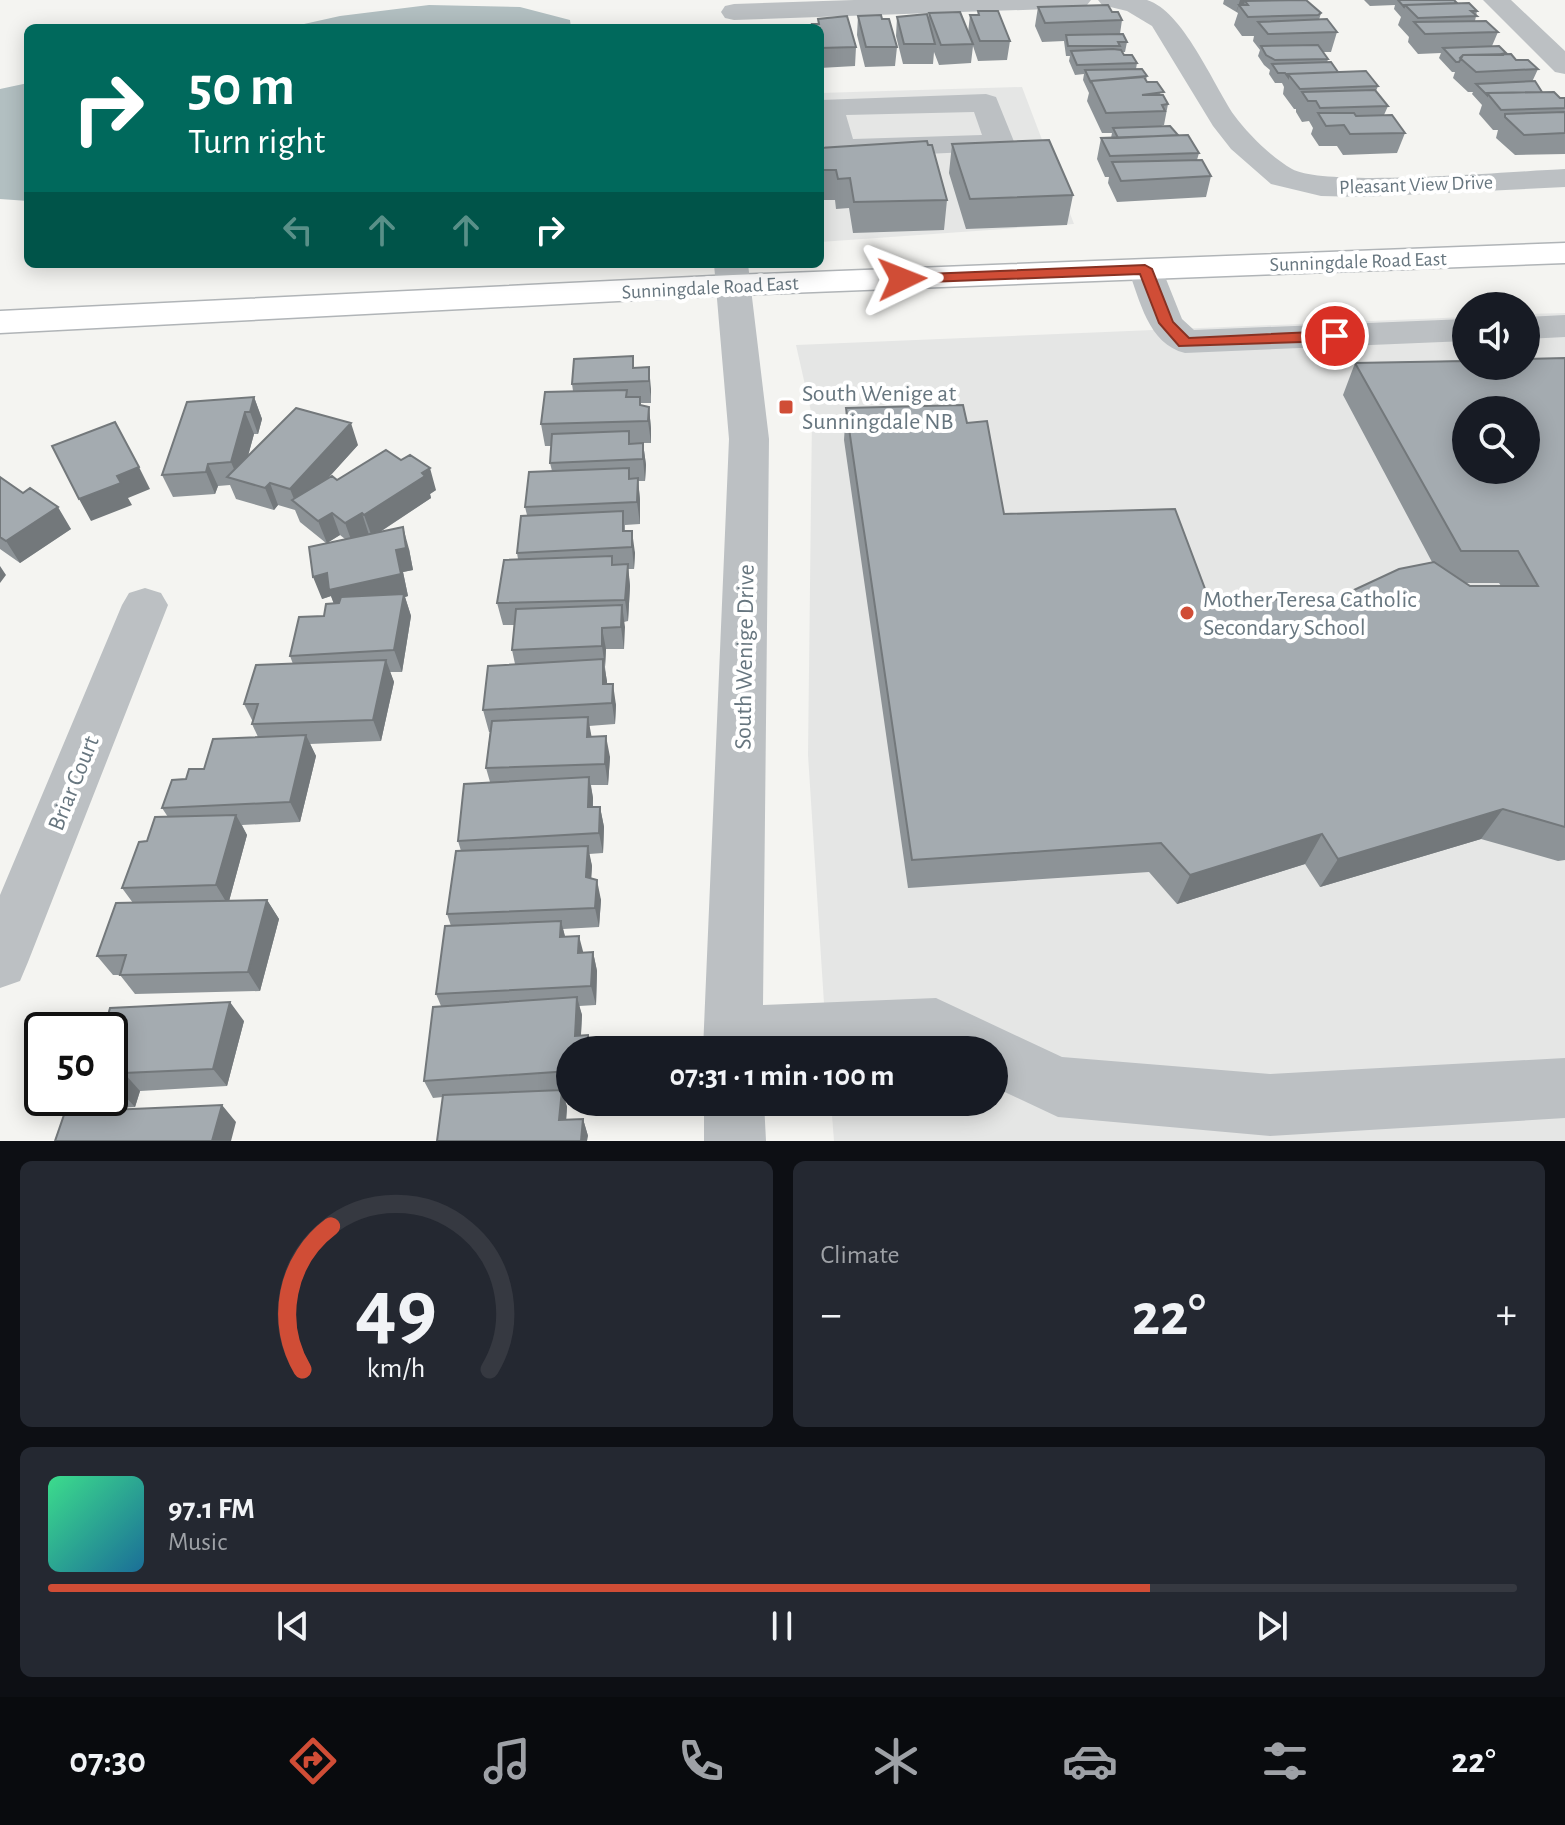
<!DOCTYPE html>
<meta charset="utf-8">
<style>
:root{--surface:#171b24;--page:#242831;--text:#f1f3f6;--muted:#9ea1a6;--line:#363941;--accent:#d04d36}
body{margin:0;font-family:"Alegreya Sans",sans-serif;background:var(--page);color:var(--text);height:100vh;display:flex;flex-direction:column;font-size:30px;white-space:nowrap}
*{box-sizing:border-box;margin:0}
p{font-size:26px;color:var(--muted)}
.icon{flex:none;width:44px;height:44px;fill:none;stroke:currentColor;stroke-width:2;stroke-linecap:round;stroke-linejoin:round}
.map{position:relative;height:1141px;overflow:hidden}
.side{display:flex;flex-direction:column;gap:20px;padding:20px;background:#0d0f14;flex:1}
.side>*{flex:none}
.banner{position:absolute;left:24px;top:24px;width:800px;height:244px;border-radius:12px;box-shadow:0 4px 20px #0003;background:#00695c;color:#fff;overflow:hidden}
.buttons{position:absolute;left:1452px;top:292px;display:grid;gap:16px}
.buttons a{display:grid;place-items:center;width:88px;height:88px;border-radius:50%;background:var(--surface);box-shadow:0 4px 20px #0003;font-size:40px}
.speed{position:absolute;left:24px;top:1012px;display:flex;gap:16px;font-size:40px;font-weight:700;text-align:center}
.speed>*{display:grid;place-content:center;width:104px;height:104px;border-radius:50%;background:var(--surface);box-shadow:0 4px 20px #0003;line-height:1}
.speed .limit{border:4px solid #111;border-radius:12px;background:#fff;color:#111}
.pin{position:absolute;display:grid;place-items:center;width:68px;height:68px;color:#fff;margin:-34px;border:4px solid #fff;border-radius:50%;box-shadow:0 2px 8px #0007}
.me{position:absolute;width:88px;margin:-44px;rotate:88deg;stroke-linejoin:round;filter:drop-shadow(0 0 6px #0008)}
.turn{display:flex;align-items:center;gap:28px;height:168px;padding:0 32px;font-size:36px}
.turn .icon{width:104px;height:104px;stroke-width:2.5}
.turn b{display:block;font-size:56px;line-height:68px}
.lanes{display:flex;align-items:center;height:76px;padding:0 32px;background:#0003;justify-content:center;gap:40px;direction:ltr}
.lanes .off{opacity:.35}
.big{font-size:60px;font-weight:700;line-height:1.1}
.side .card{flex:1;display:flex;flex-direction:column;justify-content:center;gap:12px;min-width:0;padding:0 28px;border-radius:12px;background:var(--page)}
.side .dial{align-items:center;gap:0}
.dial svg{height:208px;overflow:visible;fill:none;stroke:var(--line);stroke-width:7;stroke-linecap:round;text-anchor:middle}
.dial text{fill:var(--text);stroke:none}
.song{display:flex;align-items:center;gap:24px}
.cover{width:96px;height:96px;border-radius:12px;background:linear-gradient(135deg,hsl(150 70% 55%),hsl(200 70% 35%))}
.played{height:8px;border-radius:4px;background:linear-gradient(90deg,var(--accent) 75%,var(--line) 75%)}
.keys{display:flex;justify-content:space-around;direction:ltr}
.heat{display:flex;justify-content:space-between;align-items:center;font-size:44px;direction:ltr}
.side .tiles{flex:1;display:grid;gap:20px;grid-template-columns:1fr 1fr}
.card:last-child{grid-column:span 2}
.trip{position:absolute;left:556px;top:1036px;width:452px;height:80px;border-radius:40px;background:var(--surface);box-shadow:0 4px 20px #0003;font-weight:700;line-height:80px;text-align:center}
.tabs{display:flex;height:128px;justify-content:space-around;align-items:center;background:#090b0e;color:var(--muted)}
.tabs .icon{width:56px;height:56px}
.tabs .selected{color:var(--accent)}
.tabs b{font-size:36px;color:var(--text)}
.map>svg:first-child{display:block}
.built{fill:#e5e6e5;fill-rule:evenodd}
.water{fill:#b2bfc1}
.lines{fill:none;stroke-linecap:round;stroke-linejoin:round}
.major-casing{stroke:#b0b4b7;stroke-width:3}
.minor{fill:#bcc0c3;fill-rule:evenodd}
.major{fill:#fff;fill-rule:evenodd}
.wall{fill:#8d9397;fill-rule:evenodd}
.shaded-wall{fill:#73787b}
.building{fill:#a4abb0;stroke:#73787b;stroke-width:2;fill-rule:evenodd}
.route{fill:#d04d36;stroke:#873223;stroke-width:2}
.poi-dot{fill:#d04d36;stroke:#fff;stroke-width:3}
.labels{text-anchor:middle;stroke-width:8;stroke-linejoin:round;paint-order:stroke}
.far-street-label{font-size:20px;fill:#67767f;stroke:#fff}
.poi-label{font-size:24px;fill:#67767f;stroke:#fff;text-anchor:start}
.street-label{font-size:24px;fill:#67767f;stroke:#fff}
</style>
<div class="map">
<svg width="1565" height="1141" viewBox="0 0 1565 1141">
<rect width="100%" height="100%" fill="#f4f4f1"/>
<path class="built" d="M1022 87 1074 224 820 242V93Z
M1565 313V1141H834L831 1102H994V1050H827L808 755 812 416 796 345 1466 317V366H1526V314ZM1466 410H1526V470H1466Z"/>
<path class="water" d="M429 5 520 7 570 20 571 28H286L340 16Z
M28 83V201L0 199V89Z"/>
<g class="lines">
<defs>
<path id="major" d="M1565 243V263L733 295 0 333V311L733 275Z"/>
</defs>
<use href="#major" class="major-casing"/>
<path class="minor" d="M854 0H1091L1087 5 1078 8 734 20 725 18 721 12 725 6 734 4Z
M1098 0C1112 0 1133 0 1147 0 1183 11 1213 84 1234 115 1248 134 1271 157 1292 169 1326 188 1516 171 1565 169V187L1362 197 1321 196 1271 184 1231 149 1213 126 1152 26 1127 11 1102 5Z
M1483 0H1511L1565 51V74L1555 72Z
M986 94 996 97 1015 144 1011 150 840 158 829 155C818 139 820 119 820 100ZM974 112 982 135 853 139 846 115Z
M1145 259 1157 262 1162 269 1182 319 1194 330 1466 319V341L1185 353C1148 344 1140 300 1128 269L1133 262Z
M714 264H748L769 439 763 1005 936 998 1062 1057 1270 1074 1565 1058V1118L1270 1136 1058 1117 994 1087V1050H703L729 439Z
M1565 315V337L1526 339V317Z
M145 588 161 593 168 605 28 962 20 981 0 988V895L122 605 129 593Z
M704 1102H764L766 1141H704Z"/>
<use href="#major" class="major"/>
</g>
<path class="wall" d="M1224 0H1306L1321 13 1319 20 1337 32 1331 52H1323L1328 59 1327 63 1338 72 1378 86 1376 91 1388 106 1384 115 1405 133 1397 153 1343 155 1337 146H1319L1311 134 1313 128 1309 121 1302 122 1296 112V109H1294L1283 94 1284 87 1282 83H1275L1269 74 1270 70 1264 65 1258 56 1260 50 1253 41 1254 36H1242L1234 25 1238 13 1223 4Z
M1364 0H1454L1457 3 1477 11 1475 21 1498 32 1492 46 1506 53 1505 55 1538 69 1532 82 1542 92 1560 98H1565V154L1515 155 1496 138 1498 130H1493L1479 114 1482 105 1472 94 1473 92H1468L1453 78 1455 72H1452L1439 58 1441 53 1418 54 1408 42 1409 37 1398 25 1401 17 1394 9 1395 5 1370 6Z
M1038 7 1112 12 1122 20 1120 34 1127 42 1125 52H1122L1124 55 1137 63 1136 69 1147 76 1146 80 1147 82 1163 96 1168 104 1164 125 1161 126 1178 135 1199 153 1197 160 1211 176 1206 197 1117 202 1108 183 1109 177H1105L1097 159 1101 138H1111L1112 133H1102L1087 101 1089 93 1083 80 1084 74 1075 75 1069 61 1070 56H1066L1064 41 1042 42 1035 26Z
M978 11 1010 41 1007 60 978 61 973 46 971 63 939 65 934 52 933 64H903L896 36 897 17 928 19 929 13 968 33 970 15H978Z
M858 16 882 19 897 47 895 66 865 67 857 35Z
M818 19 856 47 855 66 820 68V28H812V24H818Z
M952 144 1073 195 1067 225 966 229 949 173Z
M820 148 947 200 944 230 853 233 849 208 836 209 835 200H820Z
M633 356 634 368 649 367 651 403H641V405L649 407 651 429V443H643L646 465 645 481H638L640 500V524L625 525V531L635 553 634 569H628L630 586 628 621 624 622V649H606L605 667 607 684 616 705 615 724 589 726 591 737 610 757 608 785H591L593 798V807H600L604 827 603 853 589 854 592 866 591 879 601 900 599 927 563 929 565 937 583 953 593 952 597 971 596 1005 579 1006 582 1015 581 1035 570 1050V1089L520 1092 562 1090 567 1107 566 1120 583 1119 588 1136 443 1097 433 1098 424 1081 441 1006 436 994 451 926 447 914 461 851 458 841 490 782 486 768 490 732H489L483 710 515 664 512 650 514 625H503L497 603 518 559 517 553 527 515 525 507 552 471 550 463 552 446H545L541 424 573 391 572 384Z
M1565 358V860L1558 861 1481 839 1320 887 1305 864 1177 904 1149 872 908 888 844 440 846 408 967 423 1004 514 1210 602 1339 597 1432 562 1343 395 1355 363ZM1465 583H1499L1501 586H1470Z
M254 397 262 419 258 434H254L248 456 358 445 329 477 337 480 436 490 430 494 431 498 380 532 409 549 413 570 403 572 408 596 405 597 411 616 402 672H390L394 682 381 741 310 744 316 756 300 822 242 825 247 835 229 901 267 900 279 919 260 991 135 994 120 975H113L97 956 133 903 122 888 147 841 168 817 162 808 186 779 258 737 252 724 253 722 244 704 293 664 290 656 334 604 331 596 322 599 326 543 300 522 295 510 278 505 274 510 236 499 230 485 218 486 215 494 173 497 162 475ZM340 535 345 539 327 543Z
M0 477 23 493 71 529 20 563 0 549Z
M244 1021 227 1086 140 1091 135 1107 69 1110 56 1098H110V1030Z"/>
<path class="shaded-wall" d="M1240 0H1254L1248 5 1245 1 1243 10 1239 5 1236 13Z
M649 367 651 389V403L649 381Z
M254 397 262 419 258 434 250 412Z
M649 407 651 429V443L648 421Z
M245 412 254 434 241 481H239L231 462Z
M351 423 358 445 301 508 296 504 290 489Z
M643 443 646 465 645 481 643 459Z
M208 464 218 486 215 494 206 472Z
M139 467 150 489 128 498 132 505 91 521 79 499 117 476Z
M430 468 436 490 430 494 431 498 372 537 364 515Z
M638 478 640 500V524L637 502Z
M270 483 278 505 274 510 265 488Z
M58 507 71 529 20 563 6 541Z
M332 513 340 535 327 543 318 521Z
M362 513 369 535 353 545 345 523Z
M403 527 409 549 413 570 403 572 408 596 405 597 411 616 402 672 394 650 337 612 331 596 322 599 313 577 396 550Z
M632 531 635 553 634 569 632 547Z
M628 564 630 586 628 621 625 600Z
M0 566 6 575 0 583Z
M622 605 625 627 624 649 621 627Z
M602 628 606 649 605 667 602 646Z
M603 659 607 681 606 705 603 684Z
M386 660 394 682 381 741 373 720Z
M613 684 616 705 615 724 612 703Z
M588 717 592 739 587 737Z
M306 735 316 756 300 822 290 802Z
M606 736 610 757 608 785 605 764Z
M589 777 593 798 592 828 588 807Z
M600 807 604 827 603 853 599 833Z
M1503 809 1481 839 1320 887 1338 859Z
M236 815 247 835 228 905 216 885Z
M1322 834 1305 864 1177 904 1190 875Z
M588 846 592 866 590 897 586 877Z
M597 880 601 900 599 927 595 908Z
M267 900 279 919 260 991 248 972Z
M561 921 566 940 560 937Z
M579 936 584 955 578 953Z
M593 952 597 971 596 1005 591 986Z
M577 997 582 1015 580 1050 575 1036Z
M230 1002 244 1021 227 1086 213 1069Z
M588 1035 592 1050H588Z
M124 1073 140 1091 135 1107 119 1090Z
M562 1090 567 1107 565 1137 559 1120Z
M222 1105 236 1122 231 1141H212Z
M583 1119 588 1136 587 1141H581Z"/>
<path class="building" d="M1306 0 1321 13 1318 15 1248 17 1239 5H1248L1245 1Z
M1398 0H1454L1457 3 1405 5 1404 7Z
M1469 3 1477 11H1471L1477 16 1418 18 1405 5Z
M1108 5 1112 12H1118L1122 20 1045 23 1038 7Z
M978 11H998L1010 41H980L970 15H979Z
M960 12 973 44 941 45 929 13Z
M927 14 935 44H904L897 17Z
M881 15 882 19H889L897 47H866L858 16Z
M847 16 856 47 820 48V28H813L812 24H819L818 19Z
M1327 19 1337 32 1268 34 1258 22Z
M1486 21 1498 32 1425 34 1414 22Z
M1123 34 1127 42H1118L1120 46H1068L1066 35Z
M1318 45 1328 59 1275 60 1266 55 1261 46Z
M1499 46 1506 53 1501 54 1502 55H1463L1459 62H1456L1443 48Z
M1113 49 1121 50 1124 55H1132L1137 63 1077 65 1071 51Z
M1511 54 1516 60H1528L1538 69 1476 72 1460 58 1463 55Z
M1331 62 1338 72 1288 74V77L1285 73H1278L1272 64Z
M1142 69 1147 76 1091 81V83L1085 70Z
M1366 71 1378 86 1300 89 1288 74Z
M1144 77 1147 82H1157L1164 92 1142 95H1163L1168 104 1162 105 1165 111 1106 113 1091 81Z
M1535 81 1542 92 1487 93V95L1476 84Z
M1375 90 1388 106 1320 108 1316 101H1308L1302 92Z
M1554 92 1560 98H1565V108L1501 110 1487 93Z
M1565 112V133L1524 135 1505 117V114Z
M1318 113H1354L1356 116 1392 115 1405 133 1350 134 1344 125 1326 126Z
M1170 126 1178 135 1118 138 1113 128Z
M1188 135 1199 153 1110 156 1101 138Z
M1049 140 1073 195 970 199 952 144Z
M927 141 928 145H932L947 200 854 202 850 178 838 179 836 170H820V148Z
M1202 160 1211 176 1121 181 1112 162Z
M633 356V368L649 367V381L572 384 574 359Z
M1565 358V827L1503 809 1338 859 1322 834 1190 875 1161 843 912 860 846 408 963 405 967 423 987 421 1004 514 1175 509 1210 602 1339 597 1399 569 1434 562 1470 586H1538L1518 551H1461L1355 363 1466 361V366H1526V359ZM1466 410H1526V470H1466Z
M627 390 626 397H640V405L649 407 648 421 541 424 545 392Z
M254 397 250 412H245L231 462 208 464 206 472 162 475 187 402Z
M296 408 351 423 290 489 270 483 265 488 227 477Z
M115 422 139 467 117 476 121 483 79 499 52 446Z
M629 431V444L643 443V459L550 463 552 434Z
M386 450 401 460 410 455 430 468 422 473 425 476 364 515 362 513 345 523 332 513 318 521 292 500 332 476 337 480Z
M629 468V479L638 478 637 502 525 507 529 472Z
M0 477 23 493 30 488 58 507 6 541 0 537Z
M623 511V531H632V547L517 553 521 516Z
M403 527 406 548 396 550 401 574 329 590 327 573 313 577 309 547Z
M612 556V565L628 564 625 600 497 603 504 560Z
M404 594 394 650 290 656 299 617 324 616 326 604 339 603 341 597Z
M622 605 621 627 602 628V646L512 650 516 609Z
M603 659V684H613L612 703 483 710 488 666Z
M386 660 373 720 252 724 258 704H244L256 665Z
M588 717 587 737 606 736 605 764 486 768 492 721Z
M306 735 290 802 162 808 172 780 186 779 189 769H204L213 739Z
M589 777 588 807H600L599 833 458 841 464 784Z
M236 815 216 885 122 888 139 842 147 841 155 817Z
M588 846 586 877 597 880 595 908 447 914 456 851Z
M267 900 248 972 120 975 126 955 97 956 116 903Z
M561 921 560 937 579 936 578 953 593 952 591 986 436 994 445 926Z
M577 997 575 1036 588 1035V1050H570V1071L424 1081 433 1007Z
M230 1002 213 1069 124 1073 119 1090H110V1030H104L110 1008Z
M562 1090 559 1120 583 1119 581 1141H437L443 1095Z
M222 1105 212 1141H55L65 1112Z"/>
<path class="route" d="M1145 265 1152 269 1173 322 1189 338 1335 331 1343 336 1335 341 1179 346 1159 323 1140 274 902 283 894 279 902 275Z"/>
<g class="poi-dot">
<rect x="778" y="399" width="16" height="16" rx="4"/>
<circle cx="1187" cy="613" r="8"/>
</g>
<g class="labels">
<g class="far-street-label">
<text transform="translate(1416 184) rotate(-2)" y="7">Pleasant View Drive</text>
<text transform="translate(1358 261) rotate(-2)" y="7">Sunningdale Road East</text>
<text transform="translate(710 287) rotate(-3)" y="7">Sunningdale Road East</text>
</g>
<g class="poi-label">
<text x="802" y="401">South Wenige at<tspan x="802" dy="28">Sunningdale NB</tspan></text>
<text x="1203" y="607">Mother Teresa Catholic<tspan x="1203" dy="28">Secondary School</tspan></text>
</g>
<g class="street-label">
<text transform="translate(744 657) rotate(-89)" y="8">South Wenige Drive</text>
<text transform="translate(73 783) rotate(-68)" y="8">Briar Court</text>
</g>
</g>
</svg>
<div class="buttons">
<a><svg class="icon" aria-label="sound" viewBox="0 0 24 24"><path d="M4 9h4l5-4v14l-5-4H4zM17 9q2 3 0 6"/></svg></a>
<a><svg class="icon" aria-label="search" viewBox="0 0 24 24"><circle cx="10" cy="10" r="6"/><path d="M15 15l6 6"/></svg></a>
</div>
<div class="speed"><div class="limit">50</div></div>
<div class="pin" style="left:1335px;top:336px;background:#d93025"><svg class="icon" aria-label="arrive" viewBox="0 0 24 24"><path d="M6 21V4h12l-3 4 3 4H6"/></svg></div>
<svg class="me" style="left:902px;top:279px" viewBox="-20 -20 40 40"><path d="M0-17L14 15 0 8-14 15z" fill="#d04d36" stroke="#fff" stroke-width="4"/></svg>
<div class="trip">07:31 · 1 min · 100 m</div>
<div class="banner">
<div class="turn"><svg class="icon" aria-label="right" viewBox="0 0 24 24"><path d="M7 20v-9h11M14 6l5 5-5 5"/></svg><div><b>50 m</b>Turn right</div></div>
<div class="lanes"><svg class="icon off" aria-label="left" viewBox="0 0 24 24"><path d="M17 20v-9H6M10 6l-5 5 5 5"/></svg><svg class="icon off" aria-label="ahead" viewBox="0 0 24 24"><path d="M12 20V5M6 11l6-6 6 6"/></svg><svg class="icon off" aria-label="ahead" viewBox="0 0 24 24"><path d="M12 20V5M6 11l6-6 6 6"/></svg><svg class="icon" aria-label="right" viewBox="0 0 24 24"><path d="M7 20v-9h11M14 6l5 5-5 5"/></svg></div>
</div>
</div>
<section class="side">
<div class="tiles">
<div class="card dial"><svg viewBox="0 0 100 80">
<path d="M14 69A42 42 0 1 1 86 69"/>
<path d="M14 69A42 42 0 0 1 25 14" stroke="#d04d36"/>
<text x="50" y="56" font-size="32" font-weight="700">49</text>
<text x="50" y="72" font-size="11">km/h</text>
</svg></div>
<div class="card"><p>Climate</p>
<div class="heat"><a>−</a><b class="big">22°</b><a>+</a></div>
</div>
<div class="card">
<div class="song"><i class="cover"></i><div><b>97.1 FM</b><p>Music</p></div></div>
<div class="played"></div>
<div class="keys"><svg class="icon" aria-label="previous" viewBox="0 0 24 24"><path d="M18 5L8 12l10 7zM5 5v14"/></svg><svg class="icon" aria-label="pause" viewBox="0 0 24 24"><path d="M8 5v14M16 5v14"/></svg><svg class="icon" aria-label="next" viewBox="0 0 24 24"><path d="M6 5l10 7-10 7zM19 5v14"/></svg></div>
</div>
</div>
</section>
<nav class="tabs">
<b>07:30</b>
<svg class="icon selected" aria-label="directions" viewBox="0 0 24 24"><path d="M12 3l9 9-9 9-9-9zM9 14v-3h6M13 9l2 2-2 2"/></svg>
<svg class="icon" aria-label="music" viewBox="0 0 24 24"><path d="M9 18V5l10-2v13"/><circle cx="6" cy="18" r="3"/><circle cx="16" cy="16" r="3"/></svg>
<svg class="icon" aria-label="phone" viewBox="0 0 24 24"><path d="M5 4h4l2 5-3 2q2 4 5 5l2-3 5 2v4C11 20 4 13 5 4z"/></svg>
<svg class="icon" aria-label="climate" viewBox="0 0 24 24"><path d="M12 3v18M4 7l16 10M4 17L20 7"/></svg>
<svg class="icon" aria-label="car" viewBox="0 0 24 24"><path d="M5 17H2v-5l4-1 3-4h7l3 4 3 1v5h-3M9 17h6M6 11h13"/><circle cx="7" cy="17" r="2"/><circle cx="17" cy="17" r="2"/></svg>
<svg class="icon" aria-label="filters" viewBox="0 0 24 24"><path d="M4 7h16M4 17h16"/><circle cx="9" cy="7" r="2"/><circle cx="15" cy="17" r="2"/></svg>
<b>22°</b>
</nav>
